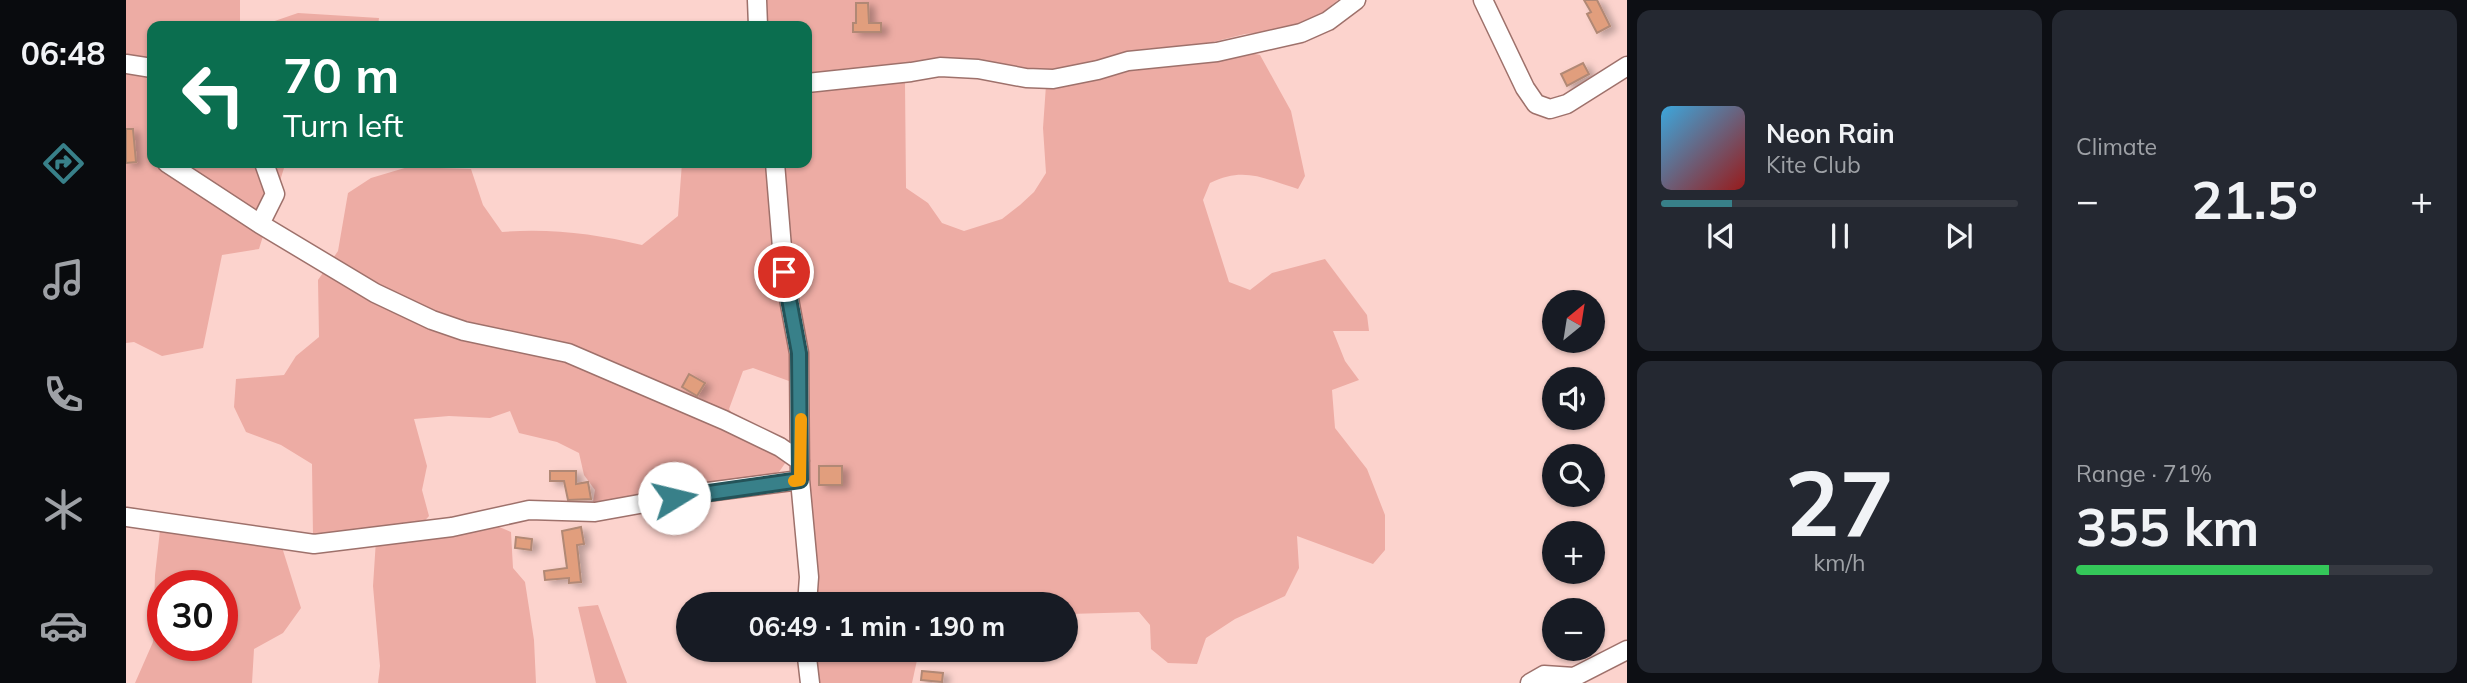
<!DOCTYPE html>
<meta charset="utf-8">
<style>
:root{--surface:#171b24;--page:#242831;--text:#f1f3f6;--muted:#9ea1a6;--line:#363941;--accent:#388089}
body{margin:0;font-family:Mulish,sans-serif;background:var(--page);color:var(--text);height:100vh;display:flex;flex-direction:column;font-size:26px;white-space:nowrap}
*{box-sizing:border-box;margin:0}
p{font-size:23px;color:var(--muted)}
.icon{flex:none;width:38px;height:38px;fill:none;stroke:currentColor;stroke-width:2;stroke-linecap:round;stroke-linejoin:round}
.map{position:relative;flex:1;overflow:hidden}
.details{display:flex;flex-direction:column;gap:10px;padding:10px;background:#0d0f14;width:840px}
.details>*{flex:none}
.banner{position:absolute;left:21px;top:21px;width:665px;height:147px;border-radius:14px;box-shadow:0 2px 5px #0004;background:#0b6e4f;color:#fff;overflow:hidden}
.needle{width:46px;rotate:30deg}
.fabs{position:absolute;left:1416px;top:290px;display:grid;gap:14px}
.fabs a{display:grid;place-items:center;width:63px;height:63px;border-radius:50%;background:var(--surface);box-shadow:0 2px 5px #0004;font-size:35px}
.speed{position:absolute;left:21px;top:570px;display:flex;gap:14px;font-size:35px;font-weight:700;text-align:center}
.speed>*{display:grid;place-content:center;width:91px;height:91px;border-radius:50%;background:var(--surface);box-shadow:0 2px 5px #0004;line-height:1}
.speed .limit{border:10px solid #d22;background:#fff;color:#111}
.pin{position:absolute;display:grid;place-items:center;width:60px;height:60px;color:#fff;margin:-30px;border:4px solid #fff;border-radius:50%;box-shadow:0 2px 7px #0007}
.me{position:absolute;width:77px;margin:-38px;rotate:81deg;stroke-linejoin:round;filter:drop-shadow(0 0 5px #0008)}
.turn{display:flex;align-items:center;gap:24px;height:147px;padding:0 21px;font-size:32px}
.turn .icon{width:91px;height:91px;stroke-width:2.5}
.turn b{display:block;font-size:49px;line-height:60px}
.big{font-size:52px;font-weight:700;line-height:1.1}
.details .card{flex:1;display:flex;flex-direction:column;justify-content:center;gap:10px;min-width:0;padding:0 24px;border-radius:14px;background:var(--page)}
.details .dial{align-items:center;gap:0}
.dial b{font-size:91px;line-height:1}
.song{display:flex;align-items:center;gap:21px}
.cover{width:84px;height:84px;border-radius:10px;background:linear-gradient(135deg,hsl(200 70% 55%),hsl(0 70% 35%))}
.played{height:7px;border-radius:4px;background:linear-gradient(90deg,var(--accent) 20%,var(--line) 20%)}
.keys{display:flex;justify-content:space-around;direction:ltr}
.heat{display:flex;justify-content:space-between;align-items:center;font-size:38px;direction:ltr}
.charge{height:10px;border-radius:5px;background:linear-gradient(90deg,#34c759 71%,var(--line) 0)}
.details .tiles{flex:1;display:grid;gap:10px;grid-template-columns:repeat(2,1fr)}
.trip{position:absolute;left:550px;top:592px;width:402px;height:70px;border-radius:35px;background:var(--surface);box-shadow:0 2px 5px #0004;font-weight:700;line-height:70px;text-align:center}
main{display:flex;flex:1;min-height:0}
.tab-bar{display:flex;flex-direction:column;width:126px;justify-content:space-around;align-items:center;background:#090b0e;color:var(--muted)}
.tab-bar .icon{width:49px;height:49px}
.tab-bar .current{color:var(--accent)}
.tab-bar b{font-size:32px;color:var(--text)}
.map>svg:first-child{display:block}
.green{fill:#edaca4;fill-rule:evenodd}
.building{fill:#e19e7d;stroke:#b18874;stroke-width:2;filter:url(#shadow)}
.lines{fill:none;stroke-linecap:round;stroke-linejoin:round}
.minor-casing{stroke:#9e716b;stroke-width:21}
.minor{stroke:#fff;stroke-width:18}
.route-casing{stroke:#245359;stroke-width:18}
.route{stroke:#388089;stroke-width:12}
.slow{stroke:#f59e0b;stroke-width:12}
</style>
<main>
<nav class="tab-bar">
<b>06:48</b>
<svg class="icon current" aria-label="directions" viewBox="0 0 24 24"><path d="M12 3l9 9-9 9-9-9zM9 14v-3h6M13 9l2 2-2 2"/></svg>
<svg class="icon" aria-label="music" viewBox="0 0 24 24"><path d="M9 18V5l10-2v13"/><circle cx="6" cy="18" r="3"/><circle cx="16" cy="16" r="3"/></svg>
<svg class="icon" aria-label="phone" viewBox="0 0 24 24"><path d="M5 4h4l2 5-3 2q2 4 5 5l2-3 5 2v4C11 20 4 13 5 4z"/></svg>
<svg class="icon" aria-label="climate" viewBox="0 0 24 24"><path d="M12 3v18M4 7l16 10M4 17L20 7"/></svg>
<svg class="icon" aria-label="car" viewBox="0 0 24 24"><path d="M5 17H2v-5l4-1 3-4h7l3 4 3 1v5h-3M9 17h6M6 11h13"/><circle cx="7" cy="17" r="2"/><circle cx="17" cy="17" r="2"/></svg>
</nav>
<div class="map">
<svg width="1501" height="683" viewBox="0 0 1501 683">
<defs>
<filter id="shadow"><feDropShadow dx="6" dy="3.5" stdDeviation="3.5" flood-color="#0004"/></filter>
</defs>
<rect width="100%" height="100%" fill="#fcd3cd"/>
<path class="green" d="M0 0H114V26H26V163H155L158 168 133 249 96 255 77 348 36 356 8 342 0 343Z
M638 0H1212L1185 22 1166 30 1119 34 1075 45 1017 49 926 73 799 60 760 68 714 69 681 76V26H639Z
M172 13 253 18 252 26H134Z
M1115 51 1134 55 1165 111 1179 176 1172 189C1139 179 1118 166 1084 183L1077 200 1103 282 1124 290 1146 273 1199 259 1241 315 1243 331H1207L1219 361 1233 380 1206 390 1209 428 1241 469 1259 515V550L1247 564 1171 536 1173 568 1159 596 1109 619 1080 638 1071 664 1042 663 1025 649 1024 625 1013 612 943 614 940 619V604H688L666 260 657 163H681V88L756 78 779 83 780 188 802 203 816 223 838 231 876 219 894 205 908 192 920 173 917 128 920 85 986 71Z
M556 163H645L665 351 663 381 627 368 617 371 603 409 622 437 662 459 653 472 589 487 563 484 466 508 469 490 458 475 453 453 431 442 393 433 384 411 364 418 323 416 288 419 301 466 296 490 303 516 295 525 187 536 186 464 155 445 120 432 108 407 110 379 158 375 170 356 193 337 192 280 212 251 222 193 245 178 282 167 345 169 357 205 376 232C424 228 470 234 516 245L552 216Z
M366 524 385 532 387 568 399 582 408 640 410 683H252L254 666 247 586 250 540Z
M34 530 155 544 175 608 157 633 128 649 126 683H9L27 642 29 575ZM37 586H96V646H37Z
M472 605 501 683H470L452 607Z
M683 649H798L793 651 786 683H690Z"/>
<path class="building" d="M1458 0H1471L1484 26 1471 33 1461 14 1465 12Z
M730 3H742L743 23H755V32H727V23H730Z
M1457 63 1463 74 1441 86 1435 74Z
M0 129H7L10 162 0 163Z
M563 374 579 383 571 396 556 387Z
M693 466H716V485H693Z
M424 471H450V484L462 482 465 499 442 500 438 481H424Z
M455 527 458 544 451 545 455 582 443 583V578L419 580 418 571 441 568 436 531Z
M390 537 406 539 405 550 389 548Z
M796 671 817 673 816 682 795 680Z"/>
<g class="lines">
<defs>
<path id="minor" d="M631 0 632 26
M1357 0 1399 88 1410 104 1424 109 1441 104 1501 66
M0 64 26 68
M681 83 785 72 814 67 852 69 900 78 927 79 972 70 1002 61 1091 52 1175 33 1202 21 1230 0
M41 163 134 224 249 293 306 320 338 331 442 353 598 420 654 447 674 461
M649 163 658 272 673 353 674 480 683 577 681 604
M134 224 149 194 138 163
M0 517 188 544 326 527 403 510 469 512 574 493 674 480
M680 649 684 683
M1404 683 1418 675 1448 677 1501 650"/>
</defs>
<use href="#minor" class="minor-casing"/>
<use href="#minor" class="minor"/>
</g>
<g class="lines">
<defs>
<path id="route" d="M548 498 674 480 673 353 658 272"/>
</defs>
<use href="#route" class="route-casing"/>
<use href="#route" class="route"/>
<path class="slow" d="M668 481 674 480 675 419"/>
</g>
</svg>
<div class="fabs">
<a><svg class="needle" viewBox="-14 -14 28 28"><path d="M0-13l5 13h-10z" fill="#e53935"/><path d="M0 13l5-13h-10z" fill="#9ea1a6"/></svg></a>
<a><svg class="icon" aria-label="sound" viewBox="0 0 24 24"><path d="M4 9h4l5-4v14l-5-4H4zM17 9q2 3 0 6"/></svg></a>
<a><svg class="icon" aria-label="search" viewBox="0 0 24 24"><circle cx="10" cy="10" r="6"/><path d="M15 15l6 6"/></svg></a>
<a>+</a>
<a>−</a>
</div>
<div class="speed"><div class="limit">30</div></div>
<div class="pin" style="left:658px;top:272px;background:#d93025"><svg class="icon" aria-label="arrive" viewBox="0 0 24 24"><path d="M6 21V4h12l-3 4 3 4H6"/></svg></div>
<svg class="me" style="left:548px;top:498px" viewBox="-20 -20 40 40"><circle r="19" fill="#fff"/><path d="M0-13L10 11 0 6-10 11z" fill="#388089"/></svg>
<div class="trip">06:49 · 1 min · 190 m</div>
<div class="banner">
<div class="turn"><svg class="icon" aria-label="left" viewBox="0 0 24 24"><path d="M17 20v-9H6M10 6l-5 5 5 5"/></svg><div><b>70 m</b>Turn left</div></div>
</div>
</div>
<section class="details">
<div class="tiles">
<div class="card">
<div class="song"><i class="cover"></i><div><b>Neon Rain</b><p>Kite Club</p></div></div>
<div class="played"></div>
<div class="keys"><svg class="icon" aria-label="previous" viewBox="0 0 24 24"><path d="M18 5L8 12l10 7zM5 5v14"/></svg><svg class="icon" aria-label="pause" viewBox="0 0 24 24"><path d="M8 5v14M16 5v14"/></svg><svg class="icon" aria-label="next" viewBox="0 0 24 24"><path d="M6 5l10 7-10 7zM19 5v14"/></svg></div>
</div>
<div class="card"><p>Climate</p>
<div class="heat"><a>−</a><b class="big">21.5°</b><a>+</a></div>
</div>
<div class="card dial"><b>27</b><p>km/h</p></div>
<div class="card"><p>Range · 71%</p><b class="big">355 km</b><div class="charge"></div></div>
</div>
</section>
</main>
